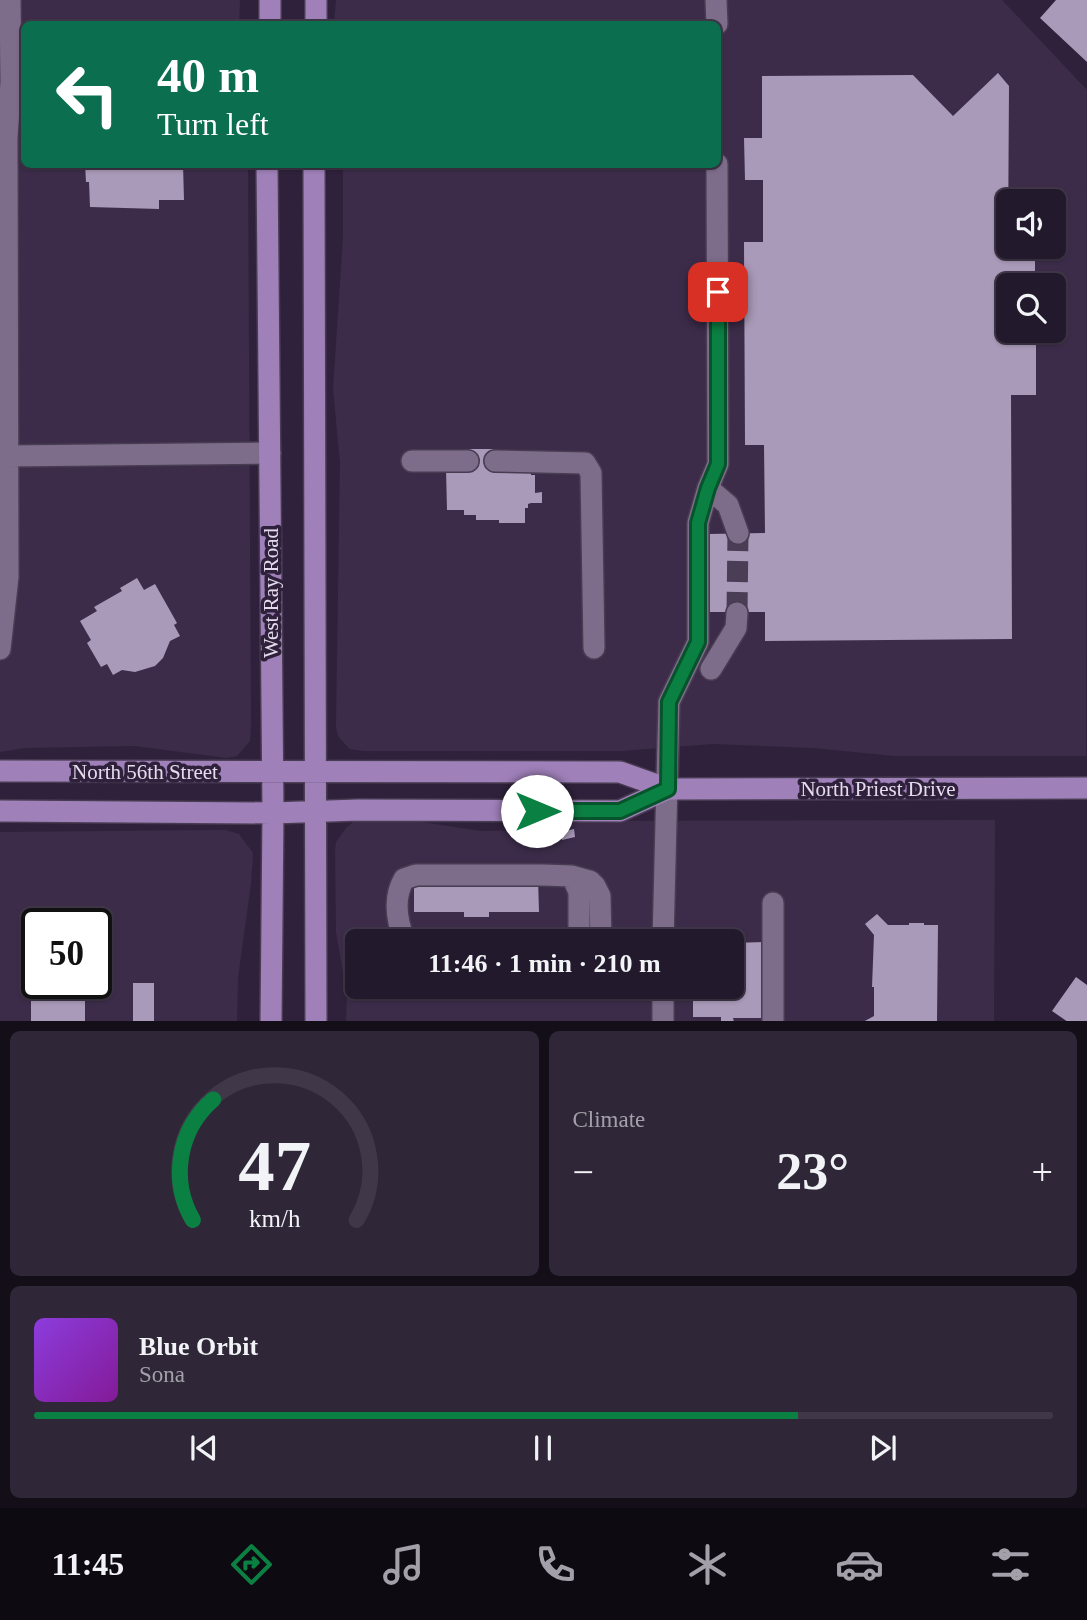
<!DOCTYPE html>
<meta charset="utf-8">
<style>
:root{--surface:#23192c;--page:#2f2638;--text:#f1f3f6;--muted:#a3a0a9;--line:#403848;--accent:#0b8043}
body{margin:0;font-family:"Times New Roman",serif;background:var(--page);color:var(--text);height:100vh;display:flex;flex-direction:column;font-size:26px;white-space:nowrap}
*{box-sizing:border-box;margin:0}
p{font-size:23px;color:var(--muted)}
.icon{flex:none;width:38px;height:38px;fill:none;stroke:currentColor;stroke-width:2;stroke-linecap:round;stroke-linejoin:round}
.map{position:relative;height:1021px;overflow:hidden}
.sheet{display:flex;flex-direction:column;gap:10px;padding:10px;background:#130e18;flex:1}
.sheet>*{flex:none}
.banner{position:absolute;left:21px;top:21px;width:700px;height:147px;border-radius:10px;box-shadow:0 2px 5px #0004,0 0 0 2px var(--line);background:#0b6e4f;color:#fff;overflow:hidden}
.tools{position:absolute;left:996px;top:189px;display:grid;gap:14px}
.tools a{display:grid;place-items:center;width:70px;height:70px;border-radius:10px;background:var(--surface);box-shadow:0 2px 5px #0004,0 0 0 2px var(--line);font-size:35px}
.speed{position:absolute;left:21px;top:908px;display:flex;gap:14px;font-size:35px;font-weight:700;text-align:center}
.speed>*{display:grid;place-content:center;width:91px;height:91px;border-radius:50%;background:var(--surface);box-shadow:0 2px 5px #0004,0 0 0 2px var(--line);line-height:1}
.speed .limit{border:4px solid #111;border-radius:10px;background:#fff;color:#111}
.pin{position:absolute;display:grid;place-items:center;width:60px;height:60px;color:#fff;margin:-30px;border-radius:14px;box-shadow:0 4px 10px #0006}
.me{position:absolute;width:77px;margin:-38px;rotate:90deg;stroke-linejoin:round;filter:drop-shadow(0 0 5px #0008)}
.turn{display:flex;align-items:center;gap:24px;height:147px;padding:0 21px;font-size:32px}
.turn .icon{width:91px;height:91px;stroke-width:2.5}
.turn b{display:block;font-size:49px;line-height:60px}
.big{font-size:52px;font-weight:800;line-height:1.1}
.sheet .widget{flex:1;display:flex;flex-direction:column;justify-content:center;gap:10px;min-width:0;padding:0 24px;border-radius:10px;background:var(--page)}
.sheet .dial{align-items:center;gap:0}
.dial svg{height:182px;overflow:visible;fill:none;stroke:var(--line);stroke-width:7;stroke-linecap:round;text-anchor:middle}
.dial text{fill:var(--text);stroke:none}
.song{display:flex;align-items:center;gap:21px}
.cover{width:84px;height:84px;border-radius:10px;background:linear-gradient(135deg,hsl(270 70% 55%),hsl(290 70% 35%))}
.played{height:7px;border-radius:4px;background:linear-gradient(90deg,var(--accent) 75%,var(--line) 75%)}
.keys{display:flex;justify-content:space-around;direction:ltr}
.heat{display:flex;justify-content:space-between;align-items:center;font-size:38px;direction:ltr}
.sheet .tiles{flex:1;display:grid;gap:10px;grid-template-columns:1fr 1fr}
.widget:last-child{grid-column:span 2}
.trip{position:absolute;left:345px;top:929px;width:399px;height:70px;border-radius:10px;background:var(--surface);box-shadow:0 2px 5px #0004,0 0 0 2px var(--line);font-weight:800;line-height:70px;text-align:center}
.tabs{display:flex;height:112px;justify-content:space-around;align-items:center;background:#0e0a12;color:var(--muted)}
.tabs .icon{width:49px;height:49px}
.tabs .current{color:var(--accent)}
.tabs b{font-size:32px;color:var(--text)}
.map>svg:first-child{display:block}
.built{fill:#3c2c4a;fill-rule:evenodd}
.building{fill:#aa9ab9}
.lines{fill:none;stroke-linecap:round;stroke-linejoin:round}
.minor-tunnel{stroke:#4a3d56;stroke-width:21;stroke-dasharray:21 10;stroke-linecap:butt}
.minor-casing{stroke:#483c52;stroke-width:24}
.major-casing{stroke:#483c52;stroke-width:24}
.minor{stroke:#7d6d8b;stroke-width:21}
.major{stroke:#9f80b9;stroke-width:21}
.route-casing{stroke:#07532c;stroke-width:18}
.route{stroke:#0b8043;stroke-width:12}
.labels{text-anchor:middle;stroke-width:7;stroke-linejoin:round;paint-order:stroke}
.street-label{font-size:21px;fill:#e4dcec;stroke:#2f213b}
</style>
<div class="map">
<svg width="1087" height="1022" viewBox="0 0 1087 1022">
<rect width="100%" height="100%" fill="#2f213b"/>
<path class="built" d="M0 0H240L239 24H24V164L248 165 251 727 250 741 237 756 227 758 134 746 25 748 0 752Z
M336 0H1002L1087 90 1086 756H894L814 748 713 744 621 751H363L350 749 344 743 338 736 336 727 340 462 333 389 343 238V165L718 164V24H334ZM1008 201H1054V247H1008ZM1008 285H1054V331H1008Z
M365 820H409L481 831 540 830 580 821 995 820 994 1021H346L347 996 336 932 335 852 336 842 346 828 353 822ZM357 942H732V987H357Z
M212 830H226L239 834 253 853 251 883 238 978 237 1021H0V832ZM37 924H96V984H37Z"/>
<path class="building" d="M1056 0H1087V62L1040 18Z
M998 73 1009 86 1008 247H1035V285H1008V331H1036V395H1011L1012 639 765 641V612H709L708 534 765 533 764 445H745L744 242H763V180H745L744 138H762V76L913 75 953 116Z
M85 164H183L184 200H159V209L90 207 89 182H86Z
M468 449H494L495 471 531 472V475H535V493L542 492V503H531L528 504V508H525V523H499V520H476V515H464V510H447L446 469 468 467Z
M137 578 144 590 155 584 177 623 174 625 180 636 170 641 163 658 155 666 135 672 122 670 113 675 107 664 101 667 87 643 91 640 80 621 97 611 94 607 122 591 120 588Z
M574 829 575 837 562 840 560 832Z
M414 877 538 878 539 912H489V917H464V912H414Z
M877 914 888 925H909V923H924V925H938L937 1022H863L874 1016V987H872L874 935 865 924Z
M766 942V956H785V977H766L767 1018H733L734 1022H721V1017H693V987H732V943Z
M1076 977 1087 985V1022H1068L1052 1011Z
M133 983H154V1022H133Z
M31 986H85V1022H31Z"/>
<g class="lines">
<path class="minor-tunnel" d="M737 613 738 533"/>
<defs>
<path id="minor" d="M716 0 717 24
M8 456 270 453
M412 461H468
M495 461 585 463 591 473 594 648
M708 488 728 505 738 533
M0 649 8 577 7 138 11 82 10 0
M711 669 736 628 737 613
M572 876 579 892V942
M405 942C397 922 393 898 404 879L416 875H543L572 876 590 881 595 886 600 896 601 942
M663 942 669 702 698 642V523L708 488 718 464 717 164
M663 987V1022
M773 1022V903"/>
<path id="major" d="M270 24V0
M316 24V0
M267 164 273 813 271 1022
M314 164 316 1022
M0 771 620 772 668 789 1087 788
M0 811 273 813 358 810 620 811 668 789"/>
</defs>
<use href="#minor" class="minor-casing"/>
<use href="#major" class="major-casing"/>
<use href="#minor" class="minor"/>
<use href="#major" class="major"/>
</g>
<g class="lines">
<defs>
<path id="route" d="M537 811H620L668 789 669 702 698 642V523L708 488 718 464V292"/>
</defs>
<use href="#route" class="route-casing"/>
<use href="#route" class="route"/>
</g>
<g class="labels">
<g class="street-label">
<text transform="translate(271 593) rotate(-90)" y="7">West Ray Road</text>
<text x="145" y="779">North 56th Street</text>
<text x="878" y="796">North Priest Drive</text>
</g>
</g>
</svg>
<div class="tools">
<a><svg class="icon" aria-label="sound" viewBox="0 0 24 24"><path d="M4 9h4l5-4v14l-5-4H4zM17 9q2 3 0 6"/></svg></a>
<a><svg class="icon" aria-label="search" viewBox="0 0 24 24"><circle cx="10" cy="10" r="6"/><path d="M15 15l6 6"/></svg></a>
</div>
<div class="speed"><div class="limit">50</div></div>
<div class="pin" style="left:718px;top:292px;background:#d93025"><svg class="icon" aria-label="arrive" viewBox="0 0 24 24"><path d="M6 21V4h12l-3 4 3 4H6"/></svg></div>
<svg class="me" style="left:537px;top:811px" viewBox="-20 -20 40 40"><circle r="19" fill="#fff"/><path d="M0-13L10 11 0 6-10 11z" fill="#0b8043"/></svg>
<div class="trip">11:46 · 1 min · 210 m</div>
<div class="banner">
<div class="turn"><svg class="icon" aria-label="left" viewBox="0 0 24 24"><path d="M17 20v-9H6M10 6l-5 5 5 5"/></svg><div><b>40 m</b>Turn left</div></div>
</div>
</div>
<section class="sheet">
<div class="tiles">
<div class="widget dial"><svg viewBox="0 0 100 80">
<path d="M14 69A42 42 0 1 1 86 69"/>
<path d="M14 69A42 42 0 0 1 23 16" stroke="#0b8043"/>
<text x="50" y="56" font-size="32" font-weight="700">47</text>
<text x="50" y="72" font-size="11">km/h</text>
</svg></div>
<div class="widget"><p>Climate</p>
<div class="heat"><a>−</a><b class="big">23°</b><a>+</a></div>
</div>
<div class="widget">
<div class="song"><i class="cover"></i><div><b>Blue Orbit</b><p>Sona</p></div></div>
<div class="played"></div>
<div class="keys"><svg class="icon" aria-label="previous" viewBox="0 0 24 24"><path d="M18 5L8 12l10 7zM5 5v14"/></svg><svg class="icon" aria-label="pause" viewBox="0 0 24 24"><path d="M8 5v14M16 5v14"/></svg><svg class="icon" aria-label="next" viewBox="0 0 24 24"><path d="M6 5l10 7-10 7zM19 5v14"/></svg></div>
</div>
</div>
</section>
<nav class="tabs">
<b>11:45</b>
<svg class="icon current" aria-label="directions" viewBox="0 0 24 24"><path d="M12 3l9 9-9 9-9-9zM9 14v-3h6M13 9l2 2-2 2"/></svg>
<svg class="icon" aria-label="music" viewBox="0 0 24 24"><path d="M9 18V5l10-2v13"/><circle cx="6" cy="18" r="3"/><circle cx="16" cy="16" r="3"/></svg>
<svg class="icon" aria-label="phone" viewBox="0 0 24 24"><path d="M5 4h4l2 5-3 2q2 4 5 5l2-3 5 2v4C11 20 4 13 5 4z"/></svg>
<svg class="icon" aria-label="climate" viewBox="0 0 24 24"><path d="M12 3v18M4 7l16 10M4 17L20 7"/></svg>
<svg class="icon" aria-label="car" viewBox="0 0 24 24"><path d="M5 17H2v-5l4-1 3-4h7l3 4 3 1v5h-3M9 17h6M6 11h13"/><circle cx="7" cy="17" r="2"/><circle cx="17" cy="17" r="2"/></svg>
<svg class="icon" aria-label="filters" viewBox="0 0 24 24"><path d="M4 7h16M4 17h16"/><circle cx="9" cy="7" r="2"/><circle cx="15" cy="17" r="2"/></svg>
</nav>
